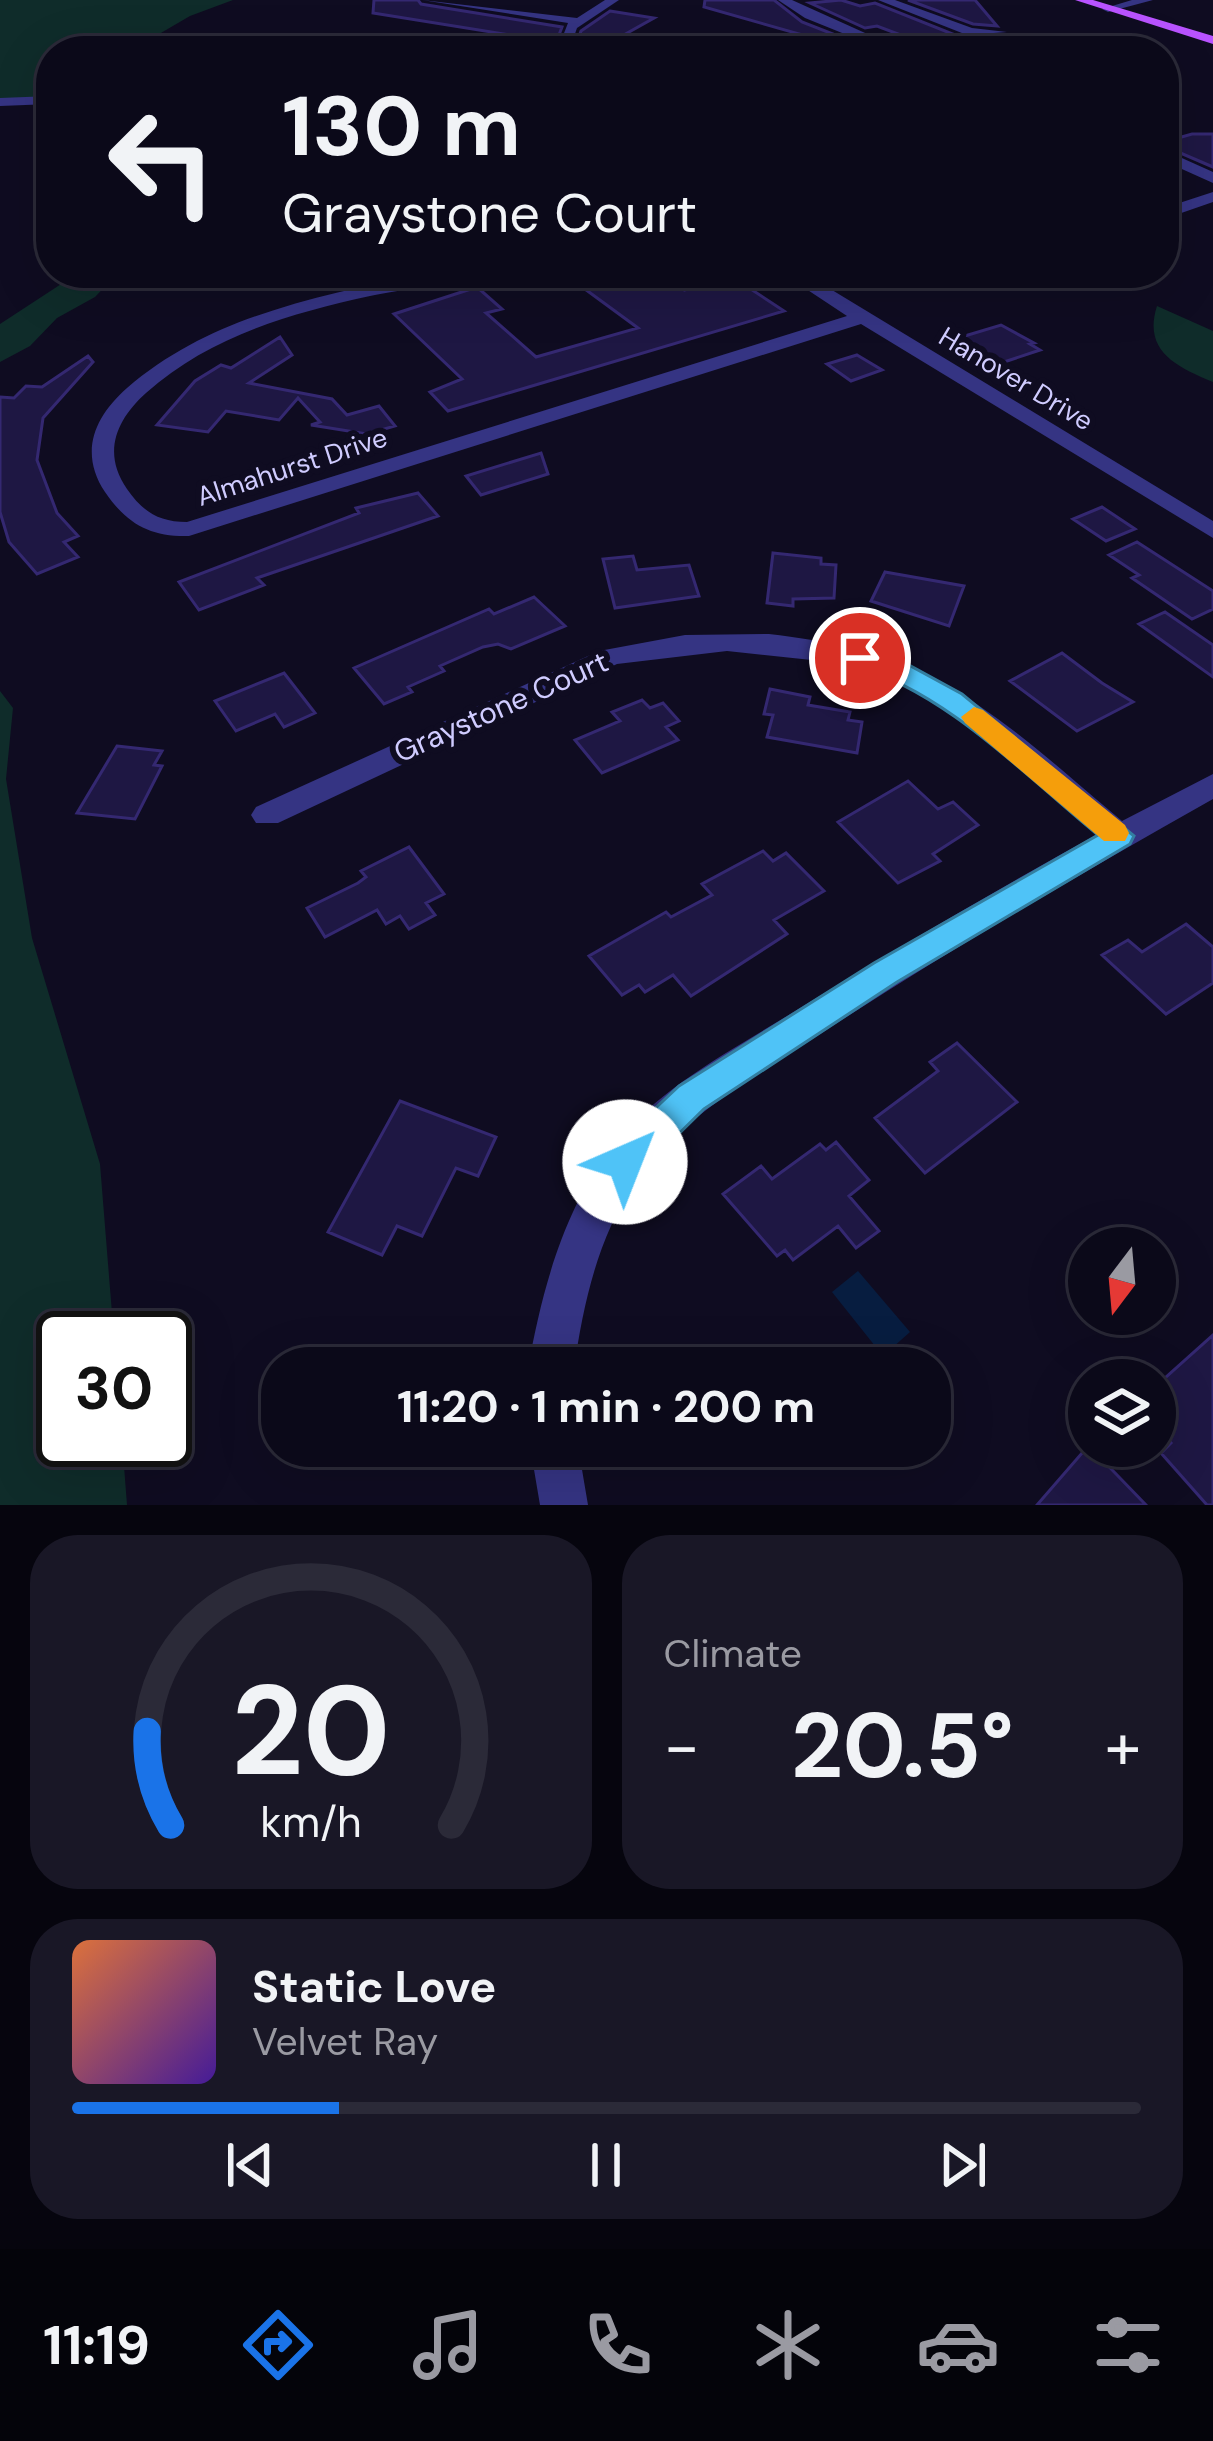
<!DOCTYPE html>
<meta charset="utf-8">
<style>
:root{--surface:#0b0919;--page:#191726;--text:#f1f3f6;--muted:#9a9aa2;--line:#2b2a38;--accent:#1a73e8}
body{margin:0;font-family:"DM Sans",sans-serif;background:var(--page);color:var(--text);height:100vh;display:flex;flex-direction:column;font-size:45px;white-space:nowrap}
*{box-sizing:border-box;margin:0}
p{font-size:39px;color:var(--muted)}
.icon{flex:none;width:66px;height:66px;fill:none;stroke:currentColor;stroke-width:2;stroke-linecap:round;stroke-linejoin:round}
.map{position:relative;height:1505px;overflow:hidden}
.panel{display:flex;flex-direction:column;gap:30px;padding:30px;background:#06050e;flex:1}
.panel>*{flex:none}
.top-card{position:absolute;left:36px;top:36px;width:1143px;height:252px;border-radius:48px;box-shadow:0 12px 48px #0002,0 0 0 3px var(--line);background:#0b0919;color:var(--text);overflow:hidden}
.needle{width:78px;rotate:196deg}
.fabs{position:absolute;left:1068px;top:1227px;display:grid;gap:24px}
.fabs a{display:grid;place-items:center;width:108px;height:108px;border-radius:50%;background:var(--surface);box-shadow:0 12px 48px #0002,0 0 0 3px var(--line);font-size:60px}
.speed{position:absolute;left:36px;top:1311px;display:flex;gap:24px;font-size:60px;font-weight:700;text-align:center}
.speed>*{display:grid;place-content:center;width:156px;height:156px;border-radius:50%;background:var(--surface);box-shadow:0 12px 48px #0002,0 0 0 3px var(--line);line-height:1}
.speed .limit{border:6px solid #111;border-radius:18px;background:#fff;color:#111}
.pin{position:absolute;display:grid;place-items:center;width:102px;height:102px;color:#fff;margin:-51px;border:6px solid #fff;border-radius:50%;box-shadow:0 3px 12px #0007}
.me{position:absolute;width:132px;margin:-66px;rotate:44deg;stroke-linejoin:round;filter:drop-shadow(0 0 9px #0008)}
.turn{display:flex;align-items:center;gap:42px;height:252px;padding:0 48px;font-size:54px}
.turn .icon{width:156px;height:156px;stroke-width:2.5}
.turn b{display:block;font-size:84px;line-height:102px}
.big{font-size:90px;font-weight:700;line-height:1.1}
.panel .tile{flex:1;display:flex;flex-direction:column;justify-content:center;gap:18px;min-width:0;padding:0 42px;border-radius:48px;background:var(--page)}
.panel .dial{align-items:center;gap:0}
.dial svg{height:312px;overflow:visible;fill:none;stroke:var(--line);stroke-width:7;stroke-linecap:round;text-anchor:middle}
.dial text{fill:var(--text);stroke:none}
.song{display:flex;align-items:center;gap:36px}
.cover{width:144px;height:144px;border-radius:18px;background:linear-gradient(135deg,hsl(20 70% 55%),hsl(260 70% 35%))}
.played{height:12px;border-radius:6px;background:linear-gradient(90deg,var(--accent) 25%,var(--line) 25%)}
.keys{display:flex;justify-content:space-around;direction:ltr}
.heat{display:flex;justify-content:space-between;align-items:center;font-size:66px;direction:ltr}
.panel .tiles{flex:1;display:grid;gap:30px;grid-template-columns:1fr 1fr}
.tile:last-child{grid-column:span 2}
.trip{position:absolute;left:261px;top:1347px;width:690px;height:120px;border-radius:48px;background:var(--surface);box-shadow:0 12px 48px #0002,0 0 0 3px var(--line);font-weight:700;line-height:120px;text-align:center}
.menu{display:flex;height:192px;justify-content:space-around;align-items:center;background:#04040a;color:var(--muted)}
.menu .icon{width:84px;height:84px}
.menu .current{color:var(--accent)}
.menu b{font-size:54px;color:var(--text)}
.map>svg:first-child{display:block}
.green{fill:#0f2c2a}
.water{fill:#071d40}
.building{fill:#1e1743;stroke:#342871;stroke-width:3}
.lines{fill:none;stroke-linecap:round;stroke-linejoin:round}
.minor{fill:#353483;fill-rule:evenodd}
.major{fill:#b953ff;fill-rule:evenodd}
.route{fill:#4fc3f7;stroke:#337fa1;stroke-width:3}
.slow{fill:#f59e0b}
.labels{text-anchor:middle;stroke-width:12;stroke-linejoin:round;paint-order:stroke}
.far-street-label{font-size:27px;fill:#d0ccff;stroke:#0f0c21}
.street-label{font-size:30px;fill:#d0ccff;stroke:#0f0c21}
</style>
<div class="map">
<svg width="1213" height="1505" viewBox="0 0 1213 1505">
<rect width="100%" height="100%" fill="#0f0c21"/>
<path class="green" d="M0 0H233L190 16 130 51H51V97L0 99Z
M78 273H118L95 297 57 318 30 346 0 362V324Z
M1157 306 1213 331V382C1174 366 1143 350 1157 306Z
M0 691 13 708 6 779 32 938 100 1164 114 1338H63V1440H122L127 1505H0Z"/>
<path class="water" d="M858 1271 910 1332 883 1356 832 1292Z"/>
<path class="building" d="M374 0H418L421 4 562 27 553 51H548V41L373 13Z
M705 0H774L802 22 833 34 813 38 704 7Z
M841 0 860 6 875 3 965 39H1004L943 51 877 26 865 28 810 3Z
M908 0H975L997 26 973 24Z
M610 11 654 18 595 51H574L581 31Z
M1192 134H1213V167L1164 146V142Z
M563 273H683L685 290 734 278 784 311 448 411 430 392 462 379 394 314 477 287 502 309 486 313 536 357 638 328Z
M1001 325 1034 343 1030 344 1040 350 1001 363 958 338Z
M280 337 292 355 249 383 332 399 347 415 379 406 395 426 367 434 311 425 320 422 298 398 279 420 226 411 208 432 157 425 195 381 221 365 231 368Z
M857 355 882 370 851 381 827 364Z
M88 356 93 362 43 418 37 460 57 513 78 536 64 542 78 557 37 574 9 542 0 512V397L14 398 26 386 42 387Z
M541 453 548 474 481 495 466 476Z
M418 493 438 516 257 578 264 585 199 610 179 582 359 513 356 508Z
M1102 507 1135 529 1106 541 1073 519Z
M1137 542 1213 591V609L1192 619 1132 578 1139 575 1109 555Z
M773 553 821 558V564L836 565 834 598 793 599V606L767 603Z
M633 556 637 570 689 565 699 596 615 608 603 559Z
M885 572 964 586 949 626 871 601Z
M534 597 565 626 511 649 498 644 483 647 440 666 444 671 408 687 412 692 384 704 354 668 489 609 494 614Z
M1165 612 1213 645V677L1139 624Z
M1062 653 1102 683 1133 702 1077 731 1010 681Z
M284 673 315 713 284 727 275 714 236 731 215 701Z
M770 689 810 697 808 705 850 712 848 720 862 722 857 753 767 737 773 715 764 714Z
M642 700 650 708 663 703 679 721 666 727 678 740 602 773 575 740 620 721 612 712Z
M117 746 162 751 154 765 162 766 135 819 77 813Z
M908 781 938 809 953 802 978 825 933 854 940 861 898 883 838 822Z
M409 847 444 894 426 903 435 915 409 929 400 916 386 924 377 910 325 937 307 908 358 883 366 877 361 871Z
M763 851 773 861 786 853 824 891 774 920 787 934 691 996 673 975 645 992 639 985 622 995 589 956 666 912 671 917 712 895 702 884Z
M1186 924 1213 947V983L1166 1014 1102 955 1128 940 1142 952Z
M957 1043 1017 1102 925 1173 875 1118 938 1071 930 1062Z
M400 1101 496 1137 478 1176 456 1168 422 1236 397 1226 382 1255 328 1232Z
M836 1142 869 1180 849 1196 879 1231 856 1248 838 1226 793 1260 785 1250 777 1256 723 1194 761 1166 772 1179 820 1144 826 1150Z
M1213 1335V1505H1207L1161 1453 1171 1443 1155 1425V1387Z
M1089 1445V1446L1146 1505H1037Z"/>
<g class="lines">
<path class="minor" d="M422 0 577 18 605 0H619L577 28 569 51H557L568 23Z
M778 0H792L905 51 870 44 808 51 857 39 805 18Z
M878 0H895L972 28 1007 32 967 35Z
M1132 0H1153L1108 12 1102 9Z
M294 43 337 51H247Z
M51 96V104L0 106V98Z
M1164 150 1213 172V183L1164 161Z
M1213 192V202L1164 219V208Z
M424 273H457C436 288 396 290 370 296 288 314 209 337 146 393 116 420 102 453 127 489 143 512 159 522 187 522L847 316 782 273H804L1213 521V538L861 324 189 536C150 537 127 524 105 492 79 453 94 417 127 388 212 315 318 297 424 273Z
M769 634C940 653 997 716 1122 821L1213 774V799C1078 875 944 953 814 1038 751 1079 681 1117 637 1180 598 1236 584 1301 574 1368H528C542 1291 563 1210 612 1147 658 1089 725 1054 787 1016 888 953 991 893 1096 835L991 742 914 690 849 664 727 651 617 664 278 823H256L251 815 256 807 599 651 685 635Z
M530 1446H578L588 1505H540Z"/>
<path class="major" d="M1075 0H1093L1213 36V44Z"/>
</g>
<path class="route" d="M860 650 905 663 962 694 1134 836 1130 844 897 982 704 1109 638 1174 625 1179 612 1174 606 1162 612 1149 679 1086 874 963 1098 835C1021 772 948 693 851 664L847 658 851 653Z"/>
<path class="slow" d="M974 707 983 710 1125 825 1129 833 1125 841H1104L965 723 961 717Z"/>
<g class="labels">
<g class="far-street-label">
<text transform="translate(1016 379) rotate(31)" y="9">Hanover Drive</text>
<text transform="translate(292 467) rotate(-18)" y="9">Almahurst Drive</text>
</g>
<g class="street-label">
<text transform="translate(501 707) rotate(-24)" y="10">Graystone Court</text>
</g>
</g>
</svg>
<div class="fabs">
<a><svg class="needle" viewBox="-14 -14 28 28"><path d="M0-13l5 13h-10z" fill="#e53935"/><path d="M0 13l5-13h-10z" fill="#9a9aa2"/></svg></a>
<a><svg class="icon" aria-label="layers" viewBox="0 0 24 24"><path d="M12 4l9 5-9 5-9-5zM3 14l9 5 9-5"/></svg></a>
</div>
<div class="speed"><div class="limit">30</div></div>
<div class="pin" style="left:860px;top:658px;background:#d93025"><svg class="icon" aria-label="arrive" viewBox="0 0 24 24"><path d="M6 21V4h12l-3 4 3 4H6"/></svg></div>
<svg class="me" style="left:625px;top:1162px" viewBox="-20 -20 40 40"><circle r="19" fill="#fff"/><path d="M0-13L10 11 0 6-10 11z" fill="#4fc3f7"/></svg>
<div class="trip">11:20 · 1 min · 200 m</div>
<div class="top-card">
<div class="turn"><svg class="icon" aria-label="left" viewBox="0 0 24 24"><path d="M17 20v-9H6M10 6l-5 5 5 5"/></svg><div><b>130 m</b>Graystone Court</div></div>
</div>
</div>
<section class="panel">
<div class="tiles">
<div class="tile dial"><svg viewBox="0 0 100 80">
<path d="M14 69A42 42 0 1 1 86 69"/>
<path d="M14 69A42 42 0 0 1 8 45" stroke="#1a73e8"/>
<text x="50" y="56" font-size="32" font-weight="700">20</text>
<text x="50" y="72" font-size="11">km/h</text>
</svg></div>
<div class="tile"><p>Climate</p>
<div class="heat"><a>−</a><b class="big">20.5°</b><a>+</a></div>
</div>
<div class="tile">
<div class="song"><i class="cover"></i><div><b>Static Love</b><p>Velvet Ray</p></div></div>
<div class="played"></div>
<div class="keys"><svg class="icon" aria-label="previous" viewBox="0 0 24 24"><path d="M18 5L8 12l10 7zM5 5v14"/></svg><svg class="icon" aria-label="pause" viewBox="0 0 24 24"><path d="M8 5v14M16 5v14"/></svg><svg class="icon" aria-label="next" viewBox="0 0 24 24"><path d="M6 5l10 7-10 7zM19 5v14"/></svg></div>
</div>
</div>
</section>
<nav class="menu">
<b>11:19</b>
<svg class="icon current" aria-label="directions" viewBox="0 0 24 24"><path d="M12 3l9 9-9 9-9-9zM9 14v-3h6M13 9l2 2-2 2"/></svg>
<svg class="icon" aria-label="music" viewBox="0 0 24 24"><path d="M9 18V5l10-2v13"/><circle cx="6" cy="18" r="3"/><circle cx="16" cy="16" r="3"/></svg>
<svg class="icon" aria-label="phone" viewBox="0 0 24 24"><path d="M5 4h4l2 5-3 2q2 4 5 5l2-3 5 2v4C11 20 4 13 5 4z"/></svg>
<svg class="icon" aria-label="climate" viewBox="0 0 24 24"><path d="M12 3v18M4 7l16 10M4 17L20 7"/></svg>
<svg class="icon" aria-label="car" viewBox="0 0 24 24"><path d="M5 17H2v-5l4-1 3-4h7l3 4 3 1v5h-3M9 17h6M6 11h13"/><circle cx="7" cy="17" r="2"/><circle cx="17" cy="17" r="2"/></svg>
<svg class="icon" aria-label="filters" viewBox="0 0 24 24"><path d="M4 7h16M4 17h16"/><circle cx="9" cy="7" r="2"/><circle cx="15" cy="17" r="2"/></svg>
</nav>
